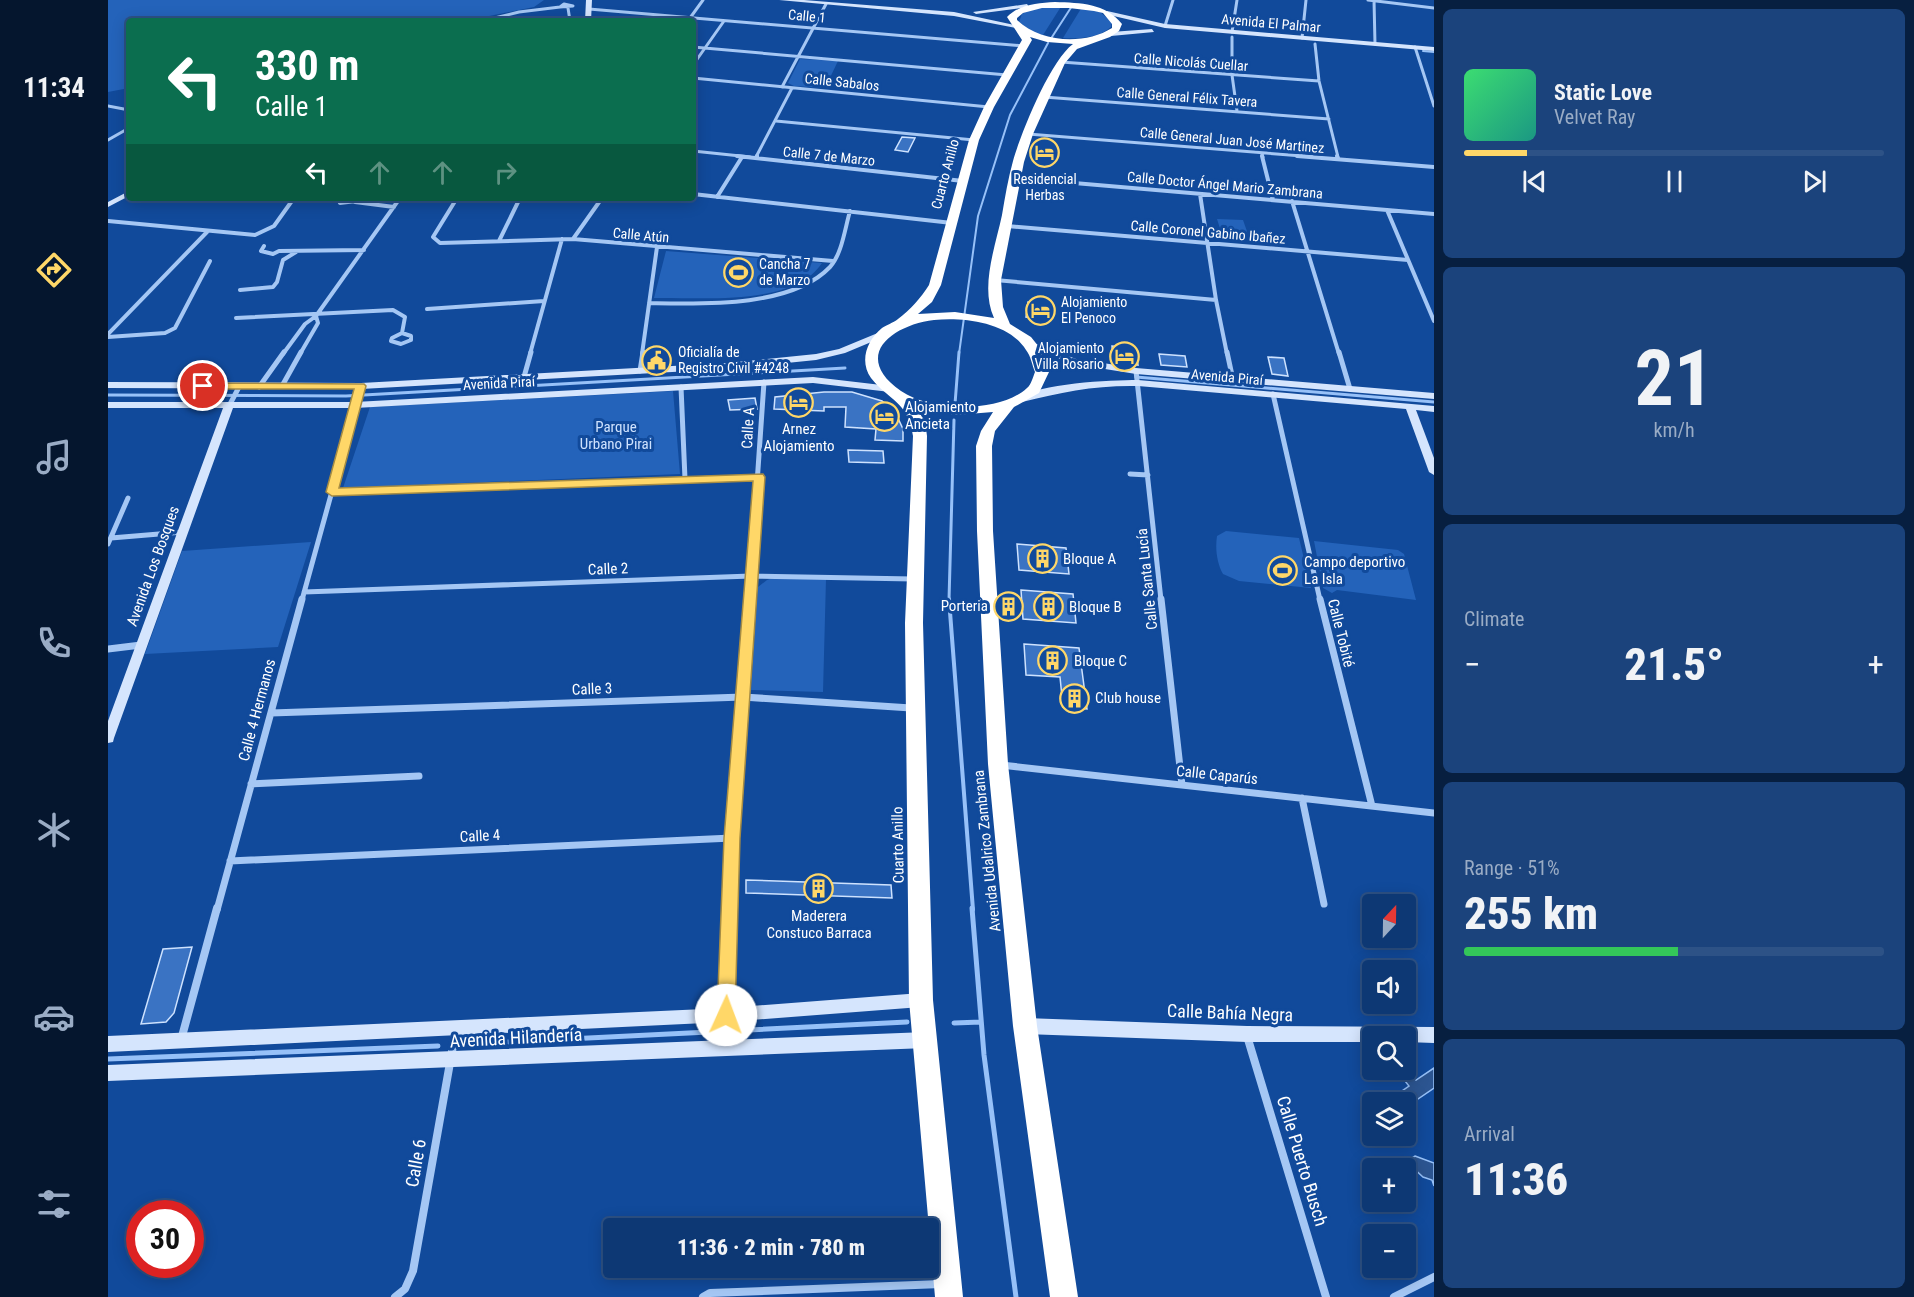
<!DOCTYPE html>
<meta charset="utf-8">
<style>
:root{--surface:#0d3874;--page:#1b437c;--text:#f1f3f6;--muted:#9aacc5;--line:#2d5286;--accent:#ffd768}
body{margin:0;font-family:"Roboto Condensed",sans-serif;background:var(--page);color:var(--text);height:100vh;display:flex;flex-direction:column;font-size:22px;white-space:nowrap}
*{box-sizing:border-box;margin:0}
p{font-size:20px;color:var(--muted)}
.icon{flex:none;width:33px;height:33px;fill:none;stroke:currentColor;stroke-width:2;stroke-linecap:round;stroke-linejoin:round}
.map{position:relative;flex:1;overflow:hidden}
.details{display:flex;flex-direction:column;gap:9px;padding:9px;background:#071f40;width:480px}
.details>*{flex:none}
.guide{position:absolute;left:18px;top:18px;width:570px;height:183px;border-radius:6px;box-shadow:0 3px 15px #0003,0 0 0 2px var(--line);background:#0b6e4f;color:#fff;overflow:hidden}
.needle{width:39px;rotate:22deg}
.fabs{position:absolute;left:1254px;top:894px;display:grid;gap:12px}
.fabs a{display:grid;place-items:center;width:54px;height:54px;border-radius:6px;background:var(--surface);box-shadow:0 3px 15px #0003,0 0 0 2px var(--line);font-size:30px}
.speed{position:absolute;left:18px;top:1200px;display:flex;gap:12px;font-size:30px;font-weight:700;text-align:center}
.speed>*{display:grid;place-content:center;width:78px;height:78px;border-radius:50%;background:var(--surface);box-shadow:0 3px 15px #0003,0 0 0 2px var(--line);line-height:1}
.speed .limit{border:9px solid #d22;background:#fff;color:#111}
.pin{position:absolute;display:grid;place-items:center;width:51px;height:51px;color:#fff;margin:-26px;border:3px solid #fff;border-radius:50%;box-shadow:0 2px 6px #0007}
.me{position:absolute;width:66px;margin:-33px;rotate:2deg;stroke-linejoin:round;filter:drop-shadow(0 0 4px #0008)}
.turn{display:flex;align-items:center;gap:21px;height:126px;padding:0 30px;font-size:27px}
.turn .icon{width:78px;height:78px;stroke-width:2.5}
.turn b{display:block;font-size:42px;line-height:51px}
.lanes{display:flex;align-items:center;height:57px;padding:0 30px;background:#0003;justify-content:center;gap:30px;direction:ltr}
.lanes .off{opacity:.35}
.big{font-size:45px;font-weight:800;line-height:1.1}
.details .widget{flex:1;display:flex;flex-direction:column;justify-content:center;gap:9px;min-width:0;padding:0 21px;border-radius:9px;background:var(--page)}
.details .dial{align-items:center;gap:0}
.dial b{font-size:78px;line-height:1}
.song{display:flex;align-items:center;gap:18px}
.cover{width:72px;height:72px;border-radius:9px;background:linear-gradient(135deg,hsl(140 70% 55%),hsl(170 70% 35%))}
.played{height:6px;border-radius:3px;background:linear-gradient(90deg,var(--accent) 15%,var(--line) 15%)}
.keys{display:flex;justify-content:space-around;direction:ltr}
.heat{display:flex;justify-content:space-between;align-items:center;font-size:33px;direction:ltr}
.charge{height:9px;border-radius:4px;background:linear-gradient(90deg,#34c759 51%,var(--line) 0)}
.trip{position:absolute;left:495px;top:1218px;width:336px;height:60px;border-radius:6px;background:var(--surface);box-shadow:0 3px 15px #0003,0 0 0 2px var(--line);font-weight:800;line-height:60px;text-align:center}
main{display:flex;flex:1;min-height:0}
.dock{display:flex;flex-direction:column;width:108px;justify-content:space-around;align-items:center;background:#05162e;color:var(--muted)}
.dock .icon{width:42px;height:42px}
.dock .selected{color:var(--accent)}
.dock b{font-size:27px;color:var(--text)}
.map>svg:first-child{display:block}
.green{fill:#2463ba}
.water{fill:#2c5591;stroke:#97c1f8;stroke-width:1.5}
.lines{fill:none;stroke-linecap:round;stroke-linejoin:round}
.stream-far3{stroke:#97c1f8;stroke-width:2}
.stream-far2{stroke:#97c1f8;stroke-width:3}
.stream-far1{stroke:#97c1f8;stroke-width:4}
.stream{stroke:#97c1f8;stroke-width:5}
.building{fill:#3a73c3;stroke:#cee2fe;stroke-width:1.5}
.street-far4{stroke:#a5c7f4;stroke-width:3}
.street-far3{stroke:#a5c7f4;stroke-width:4}
.street-far2{stroke:#a5c7f4;stroke-width:5}
.street-far1{stroke:#a5c7f4;stroke-width:7}
.street{stroke:#a5c7f4;stroke-width:8}
.secondary{fill:#d5e5fd;fill-rule:evenodd}
.highway{fill:#fff;fill-rule:evenodd}
.route{fill:#ffd768;stroke:#a68c44;stroke-width:1.5}
.labels{text-anchor:middle;stroke-width:6;stroke-linejoin:round;paint-order:stroke}
.far-street-label{font-size:14px;fill:#fff;stroke:#114a9b}
.far-poi-label{font-size:14px;fill:#fff;stroke:#114a9b;text-anchor:start}
.poi-label{font-size:15px;fill:#fff;stroke:#114a9b;text-anchor:start}
.park-label{font-size:15px;fill:#cee2fe;stroke:#114a9b}
.street-label{font-size:15px;fill:#fff;stroke:#114a9b}
.near-street-label{font-size:18px;fill:#fff;stroke:#114a9b}
</style>
<main>
<nav class="dock">
<b>11:34</b>
<svg class="icon selected" aria-label="directions" viewBox="0 0 24 24"><path d="M12 3l9 9-9 9-9-9zM9 14v-3h6M13 9l2 2-2 2"/></svg>
<svg class="icon" aria-label="music" viewBox="0 0 24 24"><path d="M9 18V5l10-2v13"/><circle cx="6" cy="18" r="3"/><circle cx="16" cy="16" r="3"/></svg>
<svg class="icon" aria-label="phone" viewBox="0 0 24 24"><path d="M5 4h4l2 5-3 2q2 4 5 5l2-3 5 2v4C11 20 4 13 5 4z"/></svg>
<svg class="icon" aria-label="climate" viewBox="0 0 24 24"><path d="M12 3v18M4 7l16 10M4 17L20 7"/></svg>
<svg class="icon" aria-label="car" viewBox="0 0 24 24"><path d="M5 17H2v-5l4-1 3-4h7l3 4 3 1v5h-3M9 17h6M6 11h13"/><circle cx="7" cy="17" r="2"/><circle cx="17" cy="17" r="2"/></svg>
<svg class="icon" aria-label="filters" viewBox="0 0 24 24"><path d="M4 7h16M4 17h16"/><circle cx="9" cy="7" r="2"/><circle cx="15" cy="17" r="2"/></svg>
</nav>
<div class="map">
<svg width="1326" height="1297" viewBox="0 0 1326 1297">
<rect width="100%" height="100%" fill="#114a9b"/>
<path class="green" d="M0 0H436L426 7 357 21H21V88L0 92Z
M954 5 935 35 927 34 911 22 914 14 922 9Z
M974 7 992 12 1004 22 1003 27C991 38 971 39 955 38Z
M692 59 730 61 717 88 686 86 680 83Z
M1109 219 1135 220 1142 240 1115 238Z
M558 251 714 263C685 307 593 297 546 298Z
M565 391 572 474 235 488 262 407Z
M1118 531 1191 538 1203 588 1131 581 1115 574C1109 563 1107 549 1109 536Z
M1206 541 1290 550 1296 554 1308 600 1229 590 1224 593 1215 588Z
M203 542 170 647 37 654 74 551Z
M665 578 718 579 715 692 643 690 650 587 659 580Z"/>
<path class="water" d="M1326 1068V1088L1304 1103 1294 1091 1301 1086 1297 1081 1304 1077 1308 1080Z
M1307 1156 1326 1163V1186L1324 1180 1315 1177 1301 1164 1302 1159Z"/>
<g class="lines">
<path class="stream-far3" d="M944 37 964 6
M1315 51 1326 52
M851 354 870 216 902 115 940 43"/>
<path class="stream-far2" d="M1028 377 1326 402
M0 395 238 396 737 368
M847 404 851 352
M841 600 846 420"/>
<path class="stream-far1" d="M841 599 865 910"/>
<path class="stream" d="M864 908 876 1055 908 1297
M846 1023 873 1022
M359 1044 799 1022
M0 1059 330 1046"/>
</g>
<path class="building" d="M794 137 807 138 800 152 787 150Z
M920 302 936 304 934 319 918 317Z
M1004 346 1028 349 1030 365 1005 361Z
M1051 354 1077 356 1079 367 1053 365Z
M1160 357 1176 358 1180 376 1164 374Z
M716 392H744L774 401 787 412 795 429V441L767 440 768 429 737 427 738 407H716V411L666 409 667 397Z
M647 398 649 409 622 410 620 400Z
M740 450 775 451 776 463 741 462Z
M909 544 958 548 961 574 911 570Z
M913 590 965 594 968 623 915 619Z
M916 644 971 648 979 709 955 707 952 677 918 675Z
M638 880 783 885 784 898 638 893Z
M84 947 66 1013 58 1022 33 1024 55 949Z"/>
<g class="lines">
<path class="street-far4" d="M1260 0 1326 8
M1266 0 1267 44
M456 4 465 6 452 7Z
M460 8 462 21
M481 9 916 46
M582 18 595 0
M374 21 411 12 452 7
M1057 26 1065 0
M1124 32 1129 0
M1124 37V75L1129 111
M1194 38 1198 0
M1207 44 1211 81 1230 157
M585 47 899 75
M1307 47 1326 106
M953 62 1211 81
M585 65 616 21
M585 78 881 107
M674 87 718 4
M936 97 1221 119
M0 106 21 110
M668 121 866 140
M920 134 1207 157
M0 140 21 128
M585 151 642 157
M1154 154 1155 157
M648 157 684 88"/>
<path class="street-far3" d="M629 156 855 181
M1154 156 1165 200
M1189 156 1326 167
M1229 156 1230 159
M648 158 649 156
M907 178 1326 214
M585 194 844 223
M1092 194 1108 300 1119 354
M609 197 634 157
M238 198 232 203 248 201 245 198
M349 198 325 237 332 243 465 239 725 261
M1184 201 1231 354
M247 202 286 207
M1279 210 1326 321
M0 221 147 235 166 226 186 198
M899 226 1300 260
M465 239 494 198
M391 241 412 198
M156 246 153 251 165 254 171 251 256 250
M887 280 1108 300
M132 290 165 287 169 282 175 260 188 252
M541 303C593 304 683 308 722 267 734 254 737 228 742 211
M319 309 436 301
M128 318 285 310 297 317 294 333
M294 333 303 336V340L293 344 283 341 284 338Z
M0 334 99 232
M0 337 57 333 67 328 102 261
M175 354 197 324 208 316 292 198
M192 354 210 323 208 316
M422 354 454 239
M534 354 549 247"/>
<path class="street-far2" d="M1119 352 1125 380
M1231 352 1242 389
M532 371 535 352
M1028 371 1053 600
M416 377 423 352
M174 386 193 352
M151 387 176 352
M573 387 577 479
M1165 394 1212 600
M121 406 131 387
M1022 474 1040 475
M224 492 651 477
M3 538 75 532
M0 544 20 498
M196 592 643 576 805 579
M884 598 904 600
M194 600 253 386
M641 600 656 382"/>
<path class="street-far1" d="M892 599 904 600
M1053 599 1074 785
M1212 599 1264 806
M884 611 905 612
M0 649 33 645
M163 713 635 697 803 708
M893 765 1326 813
M143 784 311 776
M1194 798 1216 904
M122 861 624 838
M109 910 194 599
M622 910 624 838 641 599"/>
<path class="street" d="M618 1014 622 908
M1139 1036 1218 1297
M73 1040 109 908
M287 1297 297 1289 305 1271 348 1029
M595 1297 602 1293 833 1284
M1286 1297 1326 1277"/>
<path class="secondary" d="M478 0H484L483 21H477Z
M671 0H696L846 12 911 26 908 28 846 16Z
M919 4 921 7 868 14 865 12Z
M999 11 1057 24 1326 47V51L1057 28 997 14Z
M1044 29 1046 32 1003 36 1000 34 1003 32Z
M21 191V196L0 207V202Z
M777 330 780 331V335L737 353 708 360 619 369 253 389 0 388V382L253 383 619 363 708 354 731 349Z
M923 342 968 359 1028 368 1326 393V399L1028 374 966 364 920 347 918 345Z
M705 377 782 386 787 389 782 392 705 383 247 408H125L6 738 5 742 0 743V721L115 408H0V402H247Z
M1030 380 1326 406V412L1308 410 1326 458V475L1321 472 1298 409 1030 386C989 385 953 392 914 402L909 399C931 383 1002 380 1030 380Z
M813 993 818 995 821 1000 818 1005 813 1007 618 1022 0 1052V1036L618 1008Z
M917 1018 1139 1026 1326 1027V1043L1298 1042V1036H1264V1042H1139L917 1034 911 1031 909 1026 911 1021Z
M818 1032 824 1035 826 1040 824 1045 818 1048 0 1081V1065Z"/>
<path class="highway" d="M947 2C973 3 997 3 1014 24L1011 31 1002 37 969 49 957 63 925 134 916 162 893 280 895 307 902 324 923 337 931 347 941 372 931 393 906 407 887 431 884 446 885 531 900 764 929 1026 970 1297H942L905 1026 880 764 869 531 868 446 873 431 885 412 848 415 808 408 817 421 819 436 815 623 825 1000 855 1297H827L801 1000 797 623 805 436C800 401 781 401 763 378 751 361 759 340 774 328 778 325 785 323 790 319 802 310 813 298 821 285L861 140 876 107 914 40 899 17C912 4 930 3 947 2ZM934 8H961L986 11 995 13 1004 24V28C977 45 933 43 909 20V18L915 13ZM922 37 939 42 965 44C942 61 913 133 905 161 900 179 897 197 894 215 887 248 872 287 886 318L847 312 810 314 824 302 833 285 871 140 886 107 924 40ZM826 320C855 317 901 322 918 350 923 356 924 365 927 372 925 377 923 385 919 388 891 414 822 411 793 391 743 356 784 325 826 320Z"/>
</g>
<path class="route" d="M95 383 256 384 258 386 231 488 655 474 657 477 632 838 627 1015 624 1021 618 1023 612 1021 609 1015 616 838 645 481 224 496 218 492 246 389H91L90 386Z"/>
<defs>
<symbol id="hotel-ring" viewBox="-11 -11 22 22"><circle r="9.5" fill="#114a9b" stroke="#ffd768" stroke-width="1.5"/><path d="M-6-4.5h1.5V1H6V5H4.5V3h-9V5H-6ZM-4 0a1.8 1.8 0 1 1 3.6 0ZM.5 0V-2.5h3Q6-2.5 6 0Z" fill="#ffd768"/></symbol>
<symbol id="stadium-ring" viewBox="-11 -11 22 22"><circle r="9.5" fill="#114a9b" stroke="#ffd768" stroke-width="1.5"/><path d="M0-5a6.5 5 0 1 0 0 10a6.5 5 0 1 0 0-10ZM-3.5-1.8h7v3.6h-7Z" fill="#ffd768"/></symbol>
<symbol id="civic-ring" viewBox="-11 -11 22 22"><circle r="9.5" fill="#114a9b" stroke="#ffd768" stroke-width="1.5"/><path d="M-.6-6.5H3V-4.5H.6V-3L4-1V1h2V6H-6V1h2V-1L-.6-3ZM-1.2 2.5V6h2.4V2.5Z" fill="#ffd768"/></symbol>
<symbol id="building-ring" viewBox="-11 -11 22 22"><circle r="9.5" fill="#114a9b" stroke="#ffd768" stroke-width="1.5"/><path d="M-4-6H4V6H1V3H-1V6H-4ZM-2.5-4.3h1.7v1.8h-1.7ZM.8-4.3h1.7v1.8H.8ZM-2.5-1h1.7V.8h-1.7ZM.8-1h1.7V.8H.8Z" fill="#ffd768"/></symbol>
</defs>
<g fill-rule="evenodd">
<use href="#hotel-ring" x="920" y="136" width="33" height="33"/>
<use href="#stadium-ring" x="614" y="256" width="33" height="33"/>
<use href="#hotel-ring" x="916" y="294" width="33" height="33"/>
<use href="#hotel-ring" x="1000" y="340" width="33" height="33"/>
<use href="#civic-ring" x="532" y="344" width="33" height="33"/>
<use href="#hotel-ring" x="674" y="386" width="33" height="33"/>
<use href="#hotel-ring" x="760" y="400" width="33" height="33"/>
<use href="#building-ring" x="918" y="542" width="33" height="33"/>
<use href="#stadium-ring" x="1158" y="554" width="33" height="33"/>
<use href="#building-ring" x="884" y="590" width="33" height="33"/>
<use href="#building-ring" x="924" y="590" width="33" height="33"/>
<use href="#building-ring" x="928" y="644" width="33" height="33"/>
<use href="#building-ring" x="950" y="682" width="33" height="33"/>
<use href="#building-ring" x="694" y="872" width="33" height="33"/>
</g>
<g class="labels">
<g class="far-street-label">
<text transform="translate(699 16) rotate(5)" y="5">Calle 1</text>
<text transform="translate(1163 23) rotate(5)" y="5">Avenida El Palmar</text>
<text transform="translate(1083 62) rotate(4)" y="5">Calle Nicolás Cuellar</text>
<text transform="translate(734 82) rotate(6)" y="5">Calle Sabalos</text>
<text transform="translate(1079 97) rotate(4)" y="5">Calle General Félix Tavera</text>
<text transform="translate(1124 140) rotate(5)" y="5">Calle General Juan José Martinez</text>
<text transform="translate(721 156) rotate(6)" y="5">Calle 7 de Marzo</text>
<text transform="translate(837 174) rotate(-75)" y="5">Cuarto Anillo</text>
<text transform="translate(1117 185) rotate(5)" y="5">Calle Doctor Ángel Mario Zambrana</text>
<text transform="translate(1100 232) rotate(5)" y="5">Calle Coronel Gabino Ibañez</text>
<text transform="translate(533 235) rotate(5)" y="5">Calle Atún</text>
<text transform="translate(1119 377) rotate(5)" y="5">Avenida Piraí</text>
<text transform="translate(391 383) rotate(-3)" y="5">Avenida Piraí</text>
</g>
<g class="far-poi-label">
<text x="937" y="184" text-anchor="middle">Residencial<tspan x="937" dy="16">Herbas</tspan></text>
<text x="651" y="269">Cancha 7<tspan x="651" dy="16">de Marzo</tspan></text>
<text x="953" y="307">Alojamiento<tspan x="953" dy="16">El Penoco</tspan></text>
<text x="996" y="353" text-anchor="end">Alojamiento<tspan x="996" dy="16">Villa Rosario</tspan></text>
<text x="570" y="357">Oficialía de<tspan x="570" dy="16">Registro Civil #4248</tspan></text>
</g>
<g class="poi-label">
<text x="797" y="412">Alojamiento<tspan x="797" dy="17">Ancieta</tspan></text>
<text x="691" y="434" text-anchor="middle">Arnez<tspan x="691" dy="17">Alojamiento</tspan></text>
<text x="955" y="564">Bloque A</text>
<text x="1196" y="567">Campo deportivo<tspan x="1196" dy="17">La Isla</tspan></text>
<text x="880" y="611" text-anchor="end">Porteria</text>
<text x="961" y="612">Bloque B</text>
<text x="966" y="666">Bloque C</text>
<text x="987" y="703">Club house</text>
<text x="711" y="921" text-anchor="middle">Maderera<tspan x="711" dy="17">Constuco Barraca</tspan></text>
</g>
<g class="park-label">
<text x="508" y="432">Parque<tspan x="508" dy="17">Urbano Pirai</tspan></text>
</g>
<g class="street-label">
<text transform="translate(640 428) rotate(-87)" y="5">Calle A</text>
<text transform="translate(45 566) rotate(-70)" y="5">Avenida Los Bosques</text>
<text transform="translate(500 569) rotate(-2)" y="5">Calle 2</text>
<text transform="translate(1039 579) rotate(-96)" y="5">Calle Santa Lucía</text>
<text transform="translate(1233 633) rotate(76)" y="5">Calle Tobité</text>
<text transform="translate(484 689) rotate(-2)" y="5">Calle 3</text>
<text transform="translate(149 710) rotate(-75)" y="5">Calle 4 Hermanos</text>
<text transform="translate(1109 775) rotate(6)" y="5">Calle Caparús</text>
<text transform="translate(372 836) rotate(-3)" y="5">Calle 4</text>
<text transform="translate(790 845) rotate(-91)" y="5">Cuarto Anillo</text>
<text transform="translate(879 851) rotate(-96)" y="5">Avenida Udalrico Zambrana</text>
</g>
<g class="near-street-label">
<text transform="translate(1122 1013) rotate(2)" y="6">Calle Bahía Negra</text>
<text transform="translate(408 1038) rotate(-3)" y="6">Avenida Hilandería</text>
<text transform="translate(1194 1161) rotate(73)" y="6">Calle Puerto Busch</text>
<text transform="translate(308 1163) rotate(-80)" y="6">Calle 6</text>
</g>
</g>
</svg>
<div class="fabs">
<a><svg class="needle" viewBox="-14 -14 28 28"><path d="M0-13l5 13h-10z" fill="#e53935"/><path d="M0 13l5-13h-10z" fill="#9aacc5"/></svg></a>
<a><svg class="icon" aria-label="sound" viewBox="0 0 24 24"><path d="M4 9h4l5-4v14l-5-4H4zM17 9q2 3 0 6"/></svg></a>
<a><svg class="icon" aria-label="search" viewBox="0 0 24 24"><circle cx="10" cy="10" r="6"/><path d="M15 15l6 6"/></svg></a>
<a><svg class="icon" aria-label="layers" viewBox="0 0 24 24"><path d="M12 4l9 5-9 5-9-5zM3 14l9 5 9-5"/></svg></a>
<a>+</a>
<a>−</a>
</div>
<div class="speed"><div class="limit">30</div></div>
<div class="pin" style="left:95px;top:386px;background:#d93025"><svg class="icon" aria-label="arrive" viewBox="0 0 24 24"><path d="M6 21V4h12l-3 4 3 4H6"/></svg></div>
<svg class="me" style="left:618px;top:1015px" viewBox="-20 -20 40 40"><circle r="19" fill="#fff"/><path d="M0-13L10 11 0 6-10 11z" fill="#ffd768"/></svg>
<div class="trip">11:36 · 2 min · 780 m</div>
<div class="guide">
<div class="turn"><svg class="icon" aria-label="left" viewBox="0 0 24 24"><path d="M17 20v-9H6M10 6l-5 5 5 5"/></svg><div><b>330 m</b>Calle 1</div></div>
<div class="lanes"><svg class="icon" aria-label="left" viewBox="0 0 24 24"><path d="M17 20v-9H6M10 6l-5 5 5 5"/></svg><svg class="icon off" aria-label="ahead" viewBox="0 0 24 24"><path d="M12 20V5M6 11l6-6 6 6"/></svg><svg class="icon off" aria-label="ahead" viewBox="0 0 24 24"><path d="M12 20V5M6 11l6-6 6 6"/></svg><svg class="icon off" aria-label="right" viewBox="0 0 24 24"><path d="M7 20v-9h11M14 6l5 5-5 5"/></svg></div>
</div>
</div>
<section class="details">
<div class="widget">
<div class="song"><i class="cover"></i><div><b>Static Love</b><p>Velvet Ray</p></div></div>
<div class="played"></div>
<div class="keys"><svg class="icon" aria-label="previous" viewBox="0 0 24 24"><path d="M18 5L8 12l10 7zM5 5v14"/></svg><svg class="icon" aria-label="pause" viewBox="0 0 24 24"><path d="M8 5v14M16 5v14"/></svg><svg class="icon" aria-label="next" viewBox="0 0 24 24"><path d="M6 5l10 7-10 7zM19 5v14"/></svg></div>
</div>
<div class="widget dial"><b>21</b><p>km/h</p></div>
<div class="widget"><p>Climate</p>
<div class="heat"><a>−</a><b class="big">21.5°</b><a>+</a></div>
</div>
<div class="widget"><p>Range · 51%</p><b class="big">255 km</b><div class="charge"></div></div>
<div class="widget"><p>Arrival</p><b class="big">11:36</b></div>
</section>
</main>
